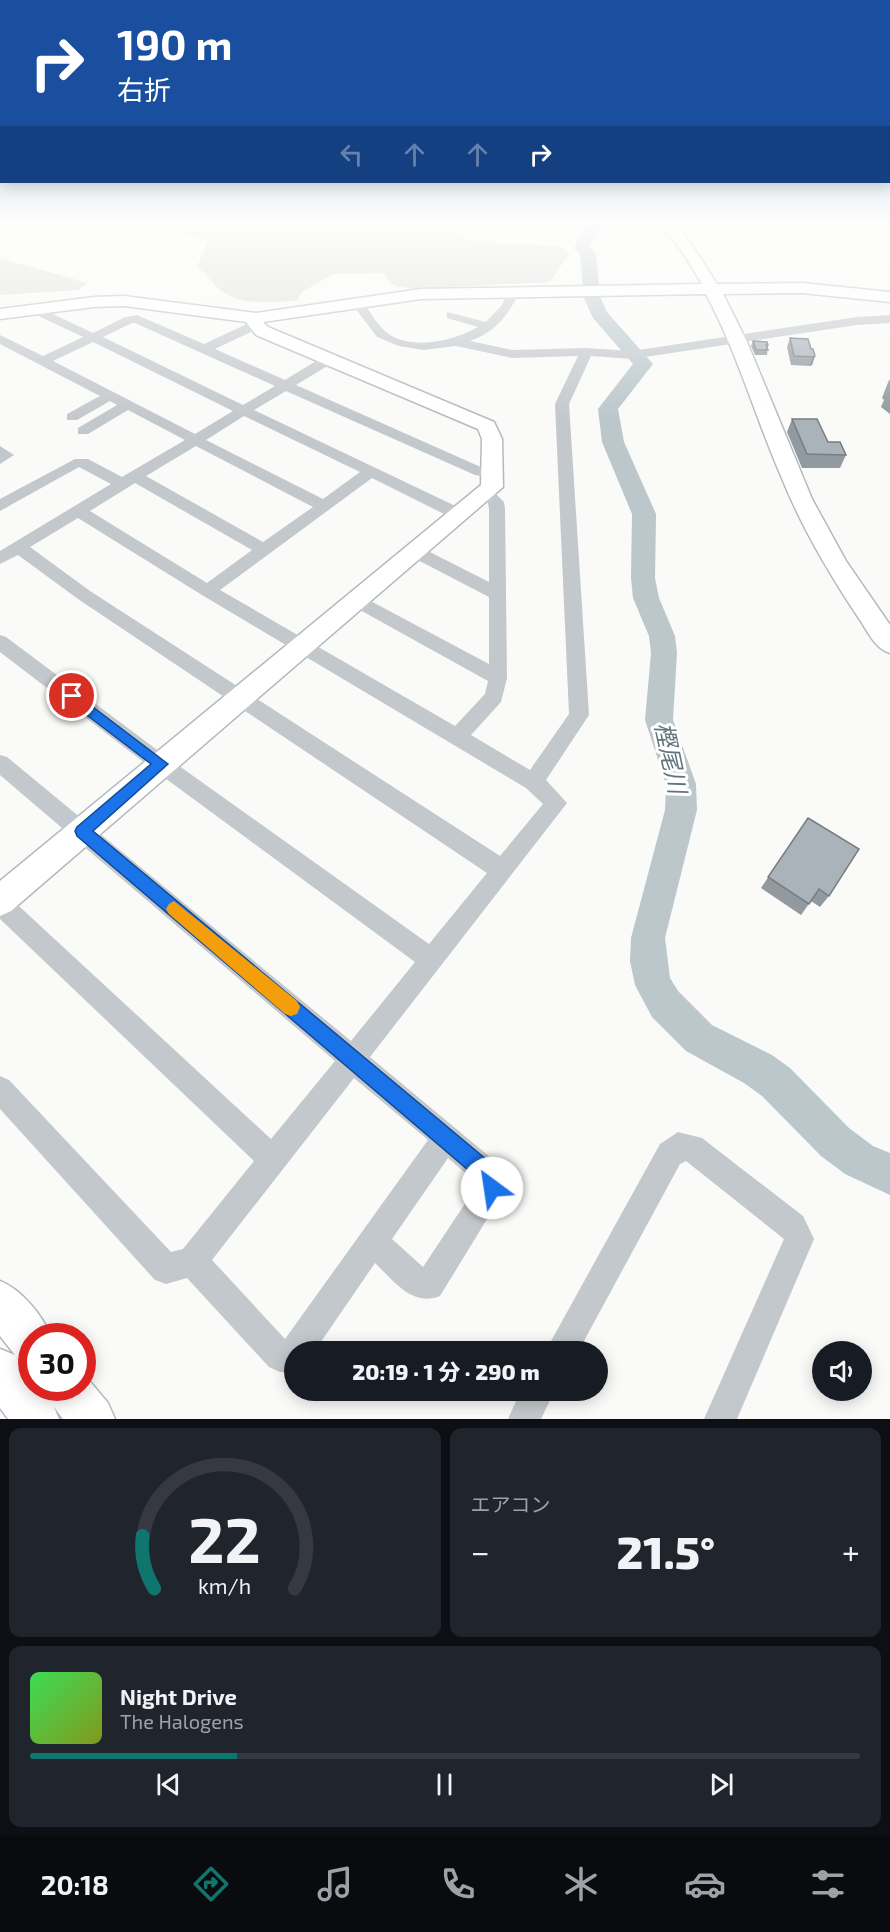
<!DOCTYPE html>
<html lang="ja">
<meta charset="utf-8">
<style>
:root{--surface:#171b24;--page:#20242c;--text:#f1f3f6;--muted:#9ea1a6;--line:#363941;--accent:#0f766e}
body{margin:0;font-family:"Exo 2","Noto Sans JP",sans-serif;background:var(--page);color:var(--text);height:100vh;display:flex;flex-direction:column;font-size:22px;white-space:nowrap}
*{box-sizing:border-box;margin:0}
p{font-size:20px;color:var(--muted)}
.icon{flex:none;width:33px;height:33px;fill:none;stroke:currentColor;stroke-width:2;stroke-linecap:round;stroke-linejoin:round}
.map{position:relative;height:1419px;overflow:hidden}
.panel{display:flex;flex-direction:column;gap:9px;padding:9px;background:#0d0f14;flex:1}
.panel>*{flex:none}
.banner{position:absolute;left:0px;top:0px;width:891px;height:183px;box-shadow:0 3px 15px #0003;background:#1a4fa0;color:#fff;overflow:hidden}
.buttons{position:absolute;left:812px;top:1341px;display:grid;gap:12px}
.buttons a{display:grid;place-items:center;width:60px;height:60px;border-radius:50%;background:var(--surface);box-shadow:0 3px 15px #0003;font-size:30px}
.speed{position:absolute;left:18px;top:1323px;display:flex;gap:12px;font-size:30px;font-weight:700;text-align:center}
.speed>*{display:grid;place-content:center;width:78px;height:78px;border-radius:50%;background:var(--surface);box-shadow:0 3px 15px #0003;line-height:1}
.speed .limit{border:9px solid #d22;background:#fff;color:#111}
.pin{position:absolute;display:grid;place-items:center;width:51px;height:51px;color:#fff;margin:-26px;border:3px solid #fff;border-radius:50%;box-shadow:0 2px 6px #0007}
.me{position:absolute;width:66px;margin:-33px;rotate:329deg;stroke-linejoin:round;filter:drop-shadow(0 0 4px #0008)}
.turn{display:flex;align-items:center;gap:21px;height:126px;padding:0 18px;font-size:27px}
.turn .icon{width:78px;height:78px;stroke-width:2.5}
.turn b{display:block;font-size:42px;line-height:51px}
.lanes{display:flex;align-items:center;height:57px;padding:0 18px;background:#0003;justify-content:center;gap:30px;direction:ltr}
.lanes .off{opacity:.35}
.big{font-size:45px;font-weight:800;line-height:1.1}
.panel .widget{flex:1;display:flex;flex-direction:column;justify-content:center;gap:9px;min-width:0;padding:0 21px;border-radius:12px;background:var(--page)}
.panel .dial{align-items:center;gap:0}
.dial svg{height:156px;overflow:visible;fill:none;stroke:var(--line);stroke-width:7;stroke-linecap:round;text-anchor:middle}
.dial text{fill:var(--text);stroke:none}
.song{display:flex;align-items:center;gap:18px}
.cover{width:72px;height:72px;border-radius:9px;background:linear-gradient(135deg,hsl(130 70% 55%),hsl(70 70% 35%))}
.played{height:6px;border-radius:3px;background:linear-gradient(90deg,var(--accent) 25%,var(--line) 25%)}
.keys{display:flex;justify-content:space-around;direction:ltr}
.heat{display:flex;justify-content:space-between;align-items:center;font-size:33px;direction:ltr}
.panel .tiles{flex:1;display:grid;gap:9px;grid-template-columns:1fr 1fr}
.widget:last-child{grid-column:span 2}
.trip{position:absolute;left:284px;top:1341px;width:324px;height:60px;border-radius:30px;background:var(--surface);box-shadow:0 3px 15px #0003;font-weight:800;line-height:60px;text-align:center}
.dock{display:flex;height:96px;justify-content:space-around;align-items:center;background:#090b0e;color:var(--muted)}
.dock .icon{width:42px;height:42px}
.dock .current{color:var(--accent)}
.dock b{font-size:27px;color:var(--text)}
.map>svg:first-child{display:block}
.green{fill:#dadfd7}
.lines{fill:none;stroke-linecap:round;stroke-linejoin:round}
.river{fill:#bbc7cb;fill-rule:evenodd}
.secondary-casing{stroke:#b3babf;stroke-width:3}
.street{fill:#c3c8cc;fill-rule:evenodd}
.secondary{fill:#fff;fill-rule:evenodd}
.wall{fill:#929a9f}
.shaded-wall{fill:#777d82}
.building{fill:#aab3b9;stroke:#777d82;stroke-width:1.5}
.route{fill:#1a73e8;stroke:#114b97;stroke-width:1.5}
.slow{fill:#f59e0b}
.labels{text-anchor:middle;stroke-width:6;stroke-linejoin:round;paint-order:stroke}
.water-label{font-size:24px;font-style:italic;fill:#60757c;stroke:#fff}
</style>
<div class="map">
<svg width="890" height="1419" viewBox="0 0 890 1419">
<rect width="100%" height="100%" fill="#fafaf8"/>
<path class="green" d="M120 221H434L474 242 562 246 569 254 550 282 415 289 395 286 382 273 333 274 302 292 296 301C269 302 238 307 217 287 210 280 206 273 197 267L209 239Z
M0 258 87 283 78 290 0 295Z"/>
<g class="lines">
<path class="river" d="M588 221H603L590 247 596 254 599 286 591 291 583 286 580 255 574 248Z
M592 291 598 292 607 312 653 364 618 409 624 442 656 514 655 578 659 598 675 636 677 653 673 720 696 784 697 810 665 938 670 978 678 991 712 1025 772 1055 790 1068 849 1128 873 1146 890 1153V1195L845 1174 821 1156 762 1096 744 1083 686 1051 652 1017 635 985 630 961 631 938 665 810 666 784 645 720 651 653 649 636 633 598 631 578 632 514 602 442 598 409 633 364 593 318 583 296Z"/>
<defs>
<path id="secondary" d="M658 221H673L692 245 717 284 802 283 890 292V302L802 293 723 294 747 342 812 499 846 561 890 625V653C875 649 867 630 858 617 828 572 801 526 781 476 755 416 737 352 706 294L421 299 263 322 268 327 494 422 502 439 503 487 11 911 0 916V881L481 485 482 439 478 429 256 335 246 322 124 306 94 307 0 319V309L94 297 124 296 256 313 421 289 702 284 681 250Z
M0 1281C22 1290 42 1315 51 1336H32V1364L17 1358 32 1376V1388H40L49 1400 45 1388H82V1372L108 1403 115 1419H63L54 1407 59 1419H8L0 1408V1349L15 1355 0 1336Z"/>
</defs>
<use href="#secondary" class="secondary-casing"/>
<path class="street" d="M510 288 520 290C510 314 495 332 470 341L512 350 586 348 632 351 857 317 890 315V323L857 325 632 359 591 356 569 404 589 715 546 780 567 803 370 1057 502 1167 506 1188 440 1296C412 1307 394 1281 375 1263L314 1352H294V1373L280 1372 269 1367 187 1278 166 1284 155 1280 0 1109V1076L9 1080 171 1252 183 1249 254 1161 0 919V893L8 896 271 1139 335 1061 0 775V755L7 757 351 1041 415 962 154 770 0 652V635L6 637 168 758 429 944 487 873 78 599 18 555 0 564V551L111 484 79 467 0 511V499L75 459H88L122 477 185 440 128 410 88 434H78V428L117 405 110 401 77 420H67V414L100 396 0 344V335L43 356 83 337 30 312 28 309 34 305 93 333 125 317 137 315 204 344 251 322H259V328L215 349 285 380 324 356H334V362L296 385 483 468 498 470 501 473 493 478 475 475 286 391 254 410 466 511 468 515 460 520 454 519 372 478 220 590 455 726 485 694 488 681 351 605 348 601 357 595 363 597 489 664V597L410 556 408 552 410 548H422L489 582V509L488 503 479 493 482 490H492L504 502 505 509 507 678 501 702 471 735 530 770 569 714 555 404 578 356 512 358 456 346 423 350 399 346 377 337 352 304 362 301C370 311 376 323 385 331 409 352 453 341 478 327L447 318V312L486 322 502 305ZM132 323H135L275 386 243 405 103 337ZM93 342 233 411 195 434 53 361ZM244 416 360 472 323 499 206 440ZM196 446 313 507 263 542 146 476ZM135 483 252 550 207 583 90 511ZM78 518 202 595 526 788 543 804 500 856 90 591 30 547ZM354 1078 428 1140 285 1339 212 1260ZM448 1158 478 1184 423 1267 392 1239Z
M0 446 14 455 0 464Z
M678 1132 702 1138 803 1216 814 1239 737 1419H704L784 1239 686 1161 680 1164 578 1352H545L660 1144Z
M521 1390H555L541 1419H508Z"/>
<use href="#secondary" class="secondary"/>
</g>
<path class="wall" d="M790 338 811 349 815 356 812 365 810 366 791 365 787 347Z
M753 341 768 345 767 355H755L751 346Z
M889 380H890V414L881 407 884 400 882 398Z
M792 419 846 455 840 468H802L787 432Z
M808 818 829 896 820 907 811 901 801 915 761 888Z"/>
<path class="shaded-wall" d="M815 356 812 365 810 366 813 357Z"/>
<path class="building" d="M790 338 808 339 811 349H813L815 356 813 357 794 356Z
M753 341 767 342 768 345H766L768 350H756Z
M792 419H817L828 442H840L846 455 807 454Z
M808 818 859 849 829 896 819 889 809 904 768 877Z"/>
<linearGradient id="sky" x2="0" y2="1"><stop stop-color="#96bcdc"/><stop offset="0.53" stop-color="#fdfdfc"/><stop offset="1" stop-color="#fdfdfc" stop-opacity="0"/></linearGradient>
<rect width="890" height="420" fill="url(#sky)"/>
<path class="route" d="M72 691 168 764 93 831 499 1170 502 1177 499 1195 492 1198 485 1195 482 1182 77 836 75 831 77 827 151 764 67 700V693Z"/>
<path class="slow" d="M174 901 297 1001 300 1007 297 1014 291 1016 285 1014 169 914 166 909 169 904Z"/>
<g class="labels">
<g class="water-label">
<text transform="translate(670 758) rotate(78)" y="8">樫尾川</text>
</g>
</g>
</svg>
<div class="buttons">
<a><svg class="icon" aria-label="sound" viewBox="0 0 24 24"><path d="M4 9h4l5-4v14l-5-4H4zM17 9q2 3 0 6"/></svg></a>
</div>
<div class="speed"><div class="limit">30</div></div>
<div class="pin" style="left:72px;top:696px;background:#d93025"><svg class="icon" aria-label="arrive" viewBox="0 0 24 24"><path d="M6 21V4h12l-3 4 3 4H6"/></svg></div>
<svg class="me" style="left:492px;top:1188px" viewBox="-20 -20 40 40"><circle r="19" fill="#fff"/><path d="M0-13L10 11 0 6-10 11z" fill="#1a73e8"/></svg>
<div class="trip">20:19 · 1 分 · 290 m</div>
<div class="banner">
<div class="turn"><svg class="icon" aria-label="right" viewBox="0 0 24 24"><path d="M7 20v-9h11M14 6l5 5-5 5"/></svg><div><b>190 m</b>右折</div></div>
<div class="lanes"><svg class="icon off" aria-label="left" viewBox="0 0 24 24"><path d="M17 20v-9H6M10 6l-5 5 5 5"/></svg><svg class="icon off" aria-label="ahead" viewBox="0 0 24 24"><path d="M12 20V5M6 11l6-6 6 6"/></svg><svg class="icon off" aria-label="ahead" viewBox="0 0 24 24"><path d="M12 20V5M6 11l6-6 6 6"/></svg><svg class="icon" aria-label="right" viewBox="0 0 24 24"><path d="M7 20v-9h11M14 6l5 5-5 5"/></svg></div>
</div>
</div>
<section class="panel">
<div class="tiles">
<div class="widget dial"><svg viewBox="0 0 100 80">
<path d="M14 69A42 42 0 1 1 86 69"/>
<path d="M14 69A42 42 0 0 1 8 42" stroke="#0f766e"/>
<text x="50" y="56" font-size="32" font-weight="700">22</text>
<text x="50" y="72" font-size="11">km/h</text>
</svg></div>
<div class="widget"><p>エアコン</p>
<div class="heat"><a>−</a><b class="big">21.5°</b><a>+</a></div>
</div>
<div class="widget">
<div class="song"><i class="cover"></i><div><b>Night Drive</b><p>The Halogens</p></div></div>
<div class="played"></div>
<div class="keys"><svg class="icon" aria-label="previous" viewBox="0 0 24 24"><path d="M18 5L8 12l10 7zM5 5v14"/></svg><svg class="icon" aria-label="pause" viewBox="0 0 24 24"><path d="M8 5v14M16 5v14"/></svg><svg class="icon" aria-label="next" viewBox="0 0 24 24"><path d="M6 5l10 7-10 7zM19 5v14"/></svg></div>
</div>
</div>
</section>
<nav class="dock">
<b>20:18</b>
<svg class="icon current" aria-label="directions" viewBox="0 0 24 24"><path d="M12 3l9 9-9 9-9-9zM9 14v-3h6M13 9l2 2-2 2"/></svg>
<svg class="icon" aria-label="music" viewBox="0 0 24 24"><path d="M9 18V5l10-2v13"/><circle cx="6" cy="18" r="3"/><circle cx="16" cy="16" r="3"/></svg>
<svg class="icon" aria-label="phone" viewBox="0 0 24 24"><path d="M5 4h4l2 5-3 2q2 4 5 5l2-3 5 2v4C11 20 4 13 5 4z"/></svg>
<svg class="icon" aria-label="climate" viewBox="0 0 24 24"><path d="M12 3v18M4 7l16 10M4 17L20 7"/></svg>
<svg class="icon" aria-label="car" viewBox="0 0 24 24"><path d="M5 17H2v-5l4-1 3-4h7l3 4 3 1v5h-3M9 17h6M6 11h13"/><circle cx="7" cy="17" r="2"/><circle cx="17" cy="17" r="2"/></svg>
<svg class="icon" aria-label="filters" viewBox="0 0 24 24"><path d="M4 7h16M4 17h16"/><circle cx="9" cy="7" r="2"/><circle cx="15" cy="17" r="2"/></svg>
</nav>
